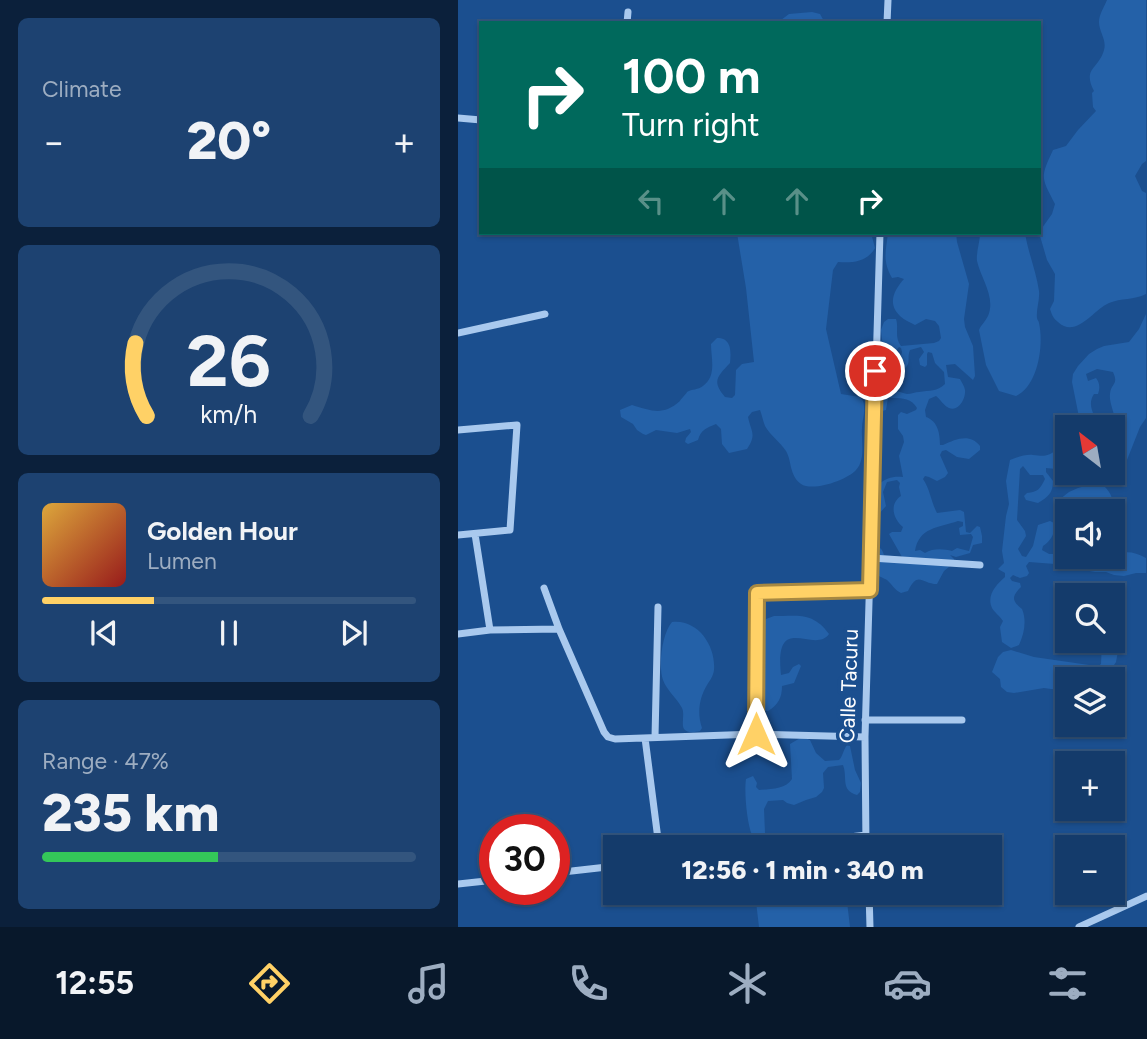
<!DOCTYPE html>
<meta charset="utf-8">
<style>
:root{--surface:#143b6b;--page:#1d4271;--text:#f1f3f6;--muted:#9dadc1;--line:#33557e;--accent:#ffd166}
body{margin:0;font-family:Figtree,sans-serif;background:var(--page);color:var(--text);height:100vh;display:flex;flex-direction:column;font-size:26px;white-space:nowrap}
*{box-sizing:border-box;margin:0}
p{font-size:23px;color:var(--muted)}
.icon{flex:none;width:38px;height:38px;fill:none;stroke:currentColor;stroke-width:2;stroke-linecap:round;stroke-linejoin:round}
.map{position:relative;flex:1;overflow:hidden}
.panel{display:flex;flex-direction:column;gap:18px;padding:18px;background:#0b203b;width:458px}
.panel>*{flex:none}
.hud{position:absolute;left:21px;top:21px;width:562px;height:214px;border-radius:0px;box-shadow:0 2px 5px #0004,0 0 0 2px var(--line);background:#00695c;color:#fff;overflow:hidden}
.needle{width:46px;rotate:329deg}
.controls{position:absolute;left:597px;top:415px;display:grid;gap:14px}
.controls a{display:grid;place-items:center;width:70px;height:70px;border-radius:0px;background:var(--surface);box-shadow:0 2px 5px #0004,0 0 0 2px var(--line);font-size:35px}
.speed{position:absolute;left:21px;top:814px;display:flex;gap:14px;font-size:35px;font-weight:700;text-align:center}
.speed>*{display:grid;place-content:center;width:91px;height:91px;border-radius:50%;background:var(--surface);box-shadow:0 2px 5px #0004,0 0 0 2px var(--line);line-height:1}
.speed .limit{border:10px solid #d22;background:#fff;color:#111}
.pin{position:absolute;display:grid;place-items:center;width:60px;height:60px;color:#fff;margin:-30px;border:4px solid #fff;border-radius:50%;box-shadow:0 2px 7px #0007}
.me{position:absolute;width:77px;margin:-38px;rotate:0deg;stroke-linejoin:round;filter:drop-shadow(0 0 5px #0008)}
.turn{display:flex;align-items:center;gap:24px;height:147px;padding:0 28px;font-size:32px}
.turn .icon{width:91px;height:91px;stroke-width:2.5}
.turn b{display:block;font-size:49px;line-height:60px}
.lanes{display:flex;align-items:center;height:66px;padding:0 28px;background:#0003;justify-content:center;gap:35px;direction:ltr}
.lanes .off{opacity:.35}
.big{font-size:52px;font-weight:800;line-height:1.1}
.panel .card{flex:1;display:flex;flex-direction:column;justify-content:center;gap:10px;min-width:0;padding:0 24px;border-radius:10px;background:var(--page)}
.panel .dial{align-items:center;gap:0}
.dial svg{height:182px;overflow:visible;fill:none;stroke:var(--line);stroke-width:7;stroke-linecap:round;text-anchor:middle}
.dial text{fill:var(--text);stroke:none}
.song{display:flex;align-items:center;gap:21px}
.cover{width:84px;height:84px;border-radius:10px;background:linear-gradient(135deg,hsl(40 70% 55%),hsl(0 70% 35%))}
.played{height:7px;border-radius:4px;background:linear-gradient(90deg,var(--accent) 30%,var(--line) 30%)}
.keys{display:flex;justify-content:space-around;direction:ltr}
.heat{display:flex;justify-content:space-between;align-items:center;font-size:38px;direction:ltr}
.charge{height:10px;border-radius:5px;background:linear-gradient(90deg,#34c759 47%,var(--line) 0)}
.trip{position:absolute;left:145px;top:835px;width:399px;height:70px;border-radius:0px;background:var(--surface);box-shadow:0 2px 5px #0004,0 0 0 2px var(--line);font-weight:800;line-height:70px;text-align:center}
.dock{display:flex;height:112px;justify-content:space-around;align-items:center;background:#08182b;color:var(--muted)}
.dock .icon{width:49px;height:49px}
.dock .current{color:var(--accent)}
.dock b{font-size:32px;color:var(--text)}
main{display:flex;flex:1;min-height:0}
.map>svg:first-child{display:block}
.green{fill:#2461a8;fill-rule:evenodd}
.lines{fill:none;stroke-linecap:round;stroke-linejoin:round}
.street{stroke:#a9c9ee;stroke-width:7}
.route-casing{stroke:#a68842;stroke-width:18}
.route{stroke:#ffd166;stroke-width:12}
.labels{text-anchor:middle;stroke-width:7;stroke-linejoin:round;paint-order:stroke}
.street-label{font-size:21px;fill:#fff;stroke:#1b4f8f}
</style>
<main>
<section class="panel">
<div class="card"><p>Climate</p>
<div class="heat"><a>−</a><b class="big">20°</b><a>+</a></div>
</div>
<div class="card dial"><svg viewBox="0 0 100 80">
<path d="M14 69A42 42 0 1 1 86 69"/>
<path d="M14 69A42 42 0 0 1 9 37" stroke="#ffd166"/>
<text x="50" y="56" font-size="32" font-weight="700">26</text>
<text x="50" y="72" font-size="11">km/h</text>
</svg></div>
<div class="card">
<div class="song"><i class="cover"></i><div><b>Golden Hour</b><p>Lumen</p></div></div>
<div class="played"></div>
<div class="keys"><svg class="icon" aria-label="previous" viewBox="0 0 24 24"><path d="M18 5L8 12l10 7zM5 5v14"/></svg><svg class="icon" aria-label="pause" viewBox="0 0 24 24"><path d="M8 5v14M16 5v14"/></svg><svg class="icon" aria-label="next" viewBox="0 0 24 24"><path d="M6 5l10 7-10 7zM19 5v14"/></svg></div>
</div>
<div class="card"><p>Range · 47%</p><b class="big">235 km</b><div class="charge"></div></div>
</section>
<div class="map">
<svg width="689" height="927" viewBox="0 0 689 927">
<rect width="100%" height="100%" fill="#1b4f8f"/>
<path class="green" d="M649 0H688V161L684 164 677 176 684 191 688 193V294C676 300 663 298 651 303 635 310 618 339 600 322 595 318 594 315 592 309L596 301 597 274 589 260 582 236 584 228 594 214 597 204C583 177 582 178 595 150L608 146 620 130 638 111 635 107 634 93 636 91C624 68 641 69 646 50 649 40 641 32 641 22 641 15 646 7 649 0Z
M354 12 362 14 367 23H319L331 14Z
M279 233H413L417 248C409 262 395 263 380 262L375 270 368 329 383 394 402 397C405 401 406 401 406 407 407 414 404 421 404 428 403 441 408 459 398 470 389 480 355 492 343 484 331 475 334 461 328 451 322 442 312 435 307 426 305 421 304 415 302 410L294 412 290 417C293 432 299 434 289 449L271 453 264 444 263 429 258 424C248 428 243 430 240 440L230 444 227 442 228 438 233 432 232 429 219 433 198 430 188 435 185 434 179 430 175 424 163 417 162 410 174 405C194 411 205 416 222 401 222 400 229 393 229 392 234 389 240 390 245 386 259 376 253 358 253 344L259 338C274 338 273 352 272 363 260 376 253 381 267 397L274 398 277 395 278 370 284 364 296 362 288 288Z
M430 233H498L499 242 511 284 506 319 507 327 515 346 517 376 515 380 497 364 488 365 490 377 502 379C504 383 506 385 507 390 508 398 501 412 491 408 486 406 482 399 478 396L471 399 467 410 468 417C480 421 482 434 482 445H485C498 439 512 433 522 446V450L511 459 499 457 488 450 484 451 482 455 490 473 487 477 479 481 471 477 467 476 465 479C472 489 473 502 479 513L502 510 506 512 508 532 512 533 519 526 522 527 524 536V543L515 545 512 553 498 557 492 555 496 559 497 562 486 571 479 584C464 584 460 570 450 591L443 593C437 590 436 587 431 582 429 579 424 578 421 576 417 572 415 555 414 549L416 546C423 547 424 549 426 555L444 557 431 534 434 532H443L445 527C435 519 431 504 443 496L441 487 442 483 439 480 429 482 425 492 428 506 420 515C409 494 421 474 445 477L441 456 446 442 445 436 440 429V415L443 412 449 414 458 410 459 408C453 397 441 398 430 398L428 410 424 411C420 402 419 390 432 390 438 390 444 393 449 394 453 394 458 392 461 392 472 390 479 392 487 384L486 372 477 363 474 353 470 352 469 354V365L467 367 462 365 461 359 466 352 463 347 452 350C448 359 455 364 443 371L440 366 444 352 443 348 441 347C437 352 430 358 425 362L423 359 425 348 423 330 426 322 430 319H438C441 328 436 337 443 346L476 343 481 341 483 338 481 326 477 321 468 319 457 325C452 322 446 320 442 316 429 304 436 290 446 279L440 277 434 278C424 260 428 251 430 233ZM500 521 505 522V526L501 528 502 535 513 534 515 537 511 551 499 548 494 551C486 549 475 548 467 553L462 550 457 551C461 527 480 528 500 521Z
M522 233H567C570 252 578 271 581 291 582 300 578 309 579 318 579 320 581 321 581 323 586 345 580 386 558 396L541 391 528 365 521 330C523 325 527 322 530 316 538 297 523 279 519 261 518 252 522 242 522 233Z
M688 314V418L682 427 667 465 655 472 654 427H651L657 419C656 412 651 402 652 394 653 383 661 385 655 372L639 369 628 374 630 381 638 378C642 383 642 388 640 394H636C628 406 638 415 639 427H623L614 382 615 374 620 366 631 354 639 349 646 346 671 342 681 329Z
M611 424H616V427H609V470L588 468V472L595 481C595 493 590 497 580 503L568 500 566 496 569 493C580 492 582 489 587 479L585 475H572L565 466 562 469 559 520 567 531 568 536 560 549 564 556 568 557 575 546 580 525 592 521 596 523C598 532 593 541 585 546L584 550 591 554H600L606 543C603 534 603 528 606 519L609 518V556L621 557 629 559 637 558 649 561C662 550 673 550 688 558V573H678L666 576 656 575 648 572H637L620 569 603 568 597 564 571 562 568 566 571 573 569 576 562 578 555 575 552 578 554 581 562 583 563 587C553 597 554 601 564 609 569 621 566 634 561 645L553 648 544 642 542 627 545 621C542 616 536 612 534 608 528 595 539 584 547 577V573L540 569 546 563 544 551 548 516 551 504 548 481 552 460C559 457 569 454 575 455 585 456 590 457 598 450 606 443 605 432 611 424Z
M641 482C653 490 663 507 642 511 635 512 626 511 618 511L615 507 609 511 600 513 596 507 597 503 611 492 620 488Z
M654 593 661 594V602L656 617 661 646 658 662 654 668 657 683 655 691 654 679H609V690L593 689 586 688 556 693 549 692 543 687 542 679 534 672 540 657 545 652 553 650 576 657 631 665 637 669 643 664 644 641 654 640V595H651Z
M316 616C341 616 355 612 371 634 356 655 316 610 323 675L331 673 335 667 341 664 343 666 336 683 324 686C324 698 320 705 310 711L304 710 301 705 306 623 308 619Z
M214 622C240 619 258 646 256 670 255 677 252 680 249 685 241 698 239 714 244 728L242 731C237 732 230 734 226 729 223 724 227 714 224 708 219 698 209 691 205 680 200 666 204 633 214 622Z
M344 737 352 740 358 753 367 761 381 760C385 756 385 750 389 745L392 746 397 770 403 783 402 792 399 795C382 790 390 778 385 765L370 767 365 773 366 788 364 792 358 797 348 800 336 805 329 803 325 800 310 801 306 809 307 833 305 836 294 835C289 823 286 792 288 779L295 776 299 783 298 787 301 790C313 789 328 789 334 779L332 744Z
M297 893H388L392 927H301Z"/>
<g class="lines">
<path class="street" d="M169 23 170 12
M429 23 430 0
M0 118 23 120
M0 333 87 314
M0 430 59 425 52 530 0 535
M17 534 32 630
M413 558 522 565
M86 588 101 629 146 732 150 737 157 739 298 734 407 737
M0 634 32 630 101 629
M407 720H504
M298 734 299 593 412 590
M197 737 200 607
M187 738 201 847
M309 847 408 835
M408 847 407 737 422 233
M96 873 158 866
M0 884 37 880
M411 892 412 927
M621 927 689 896"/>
</g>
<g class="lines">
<defs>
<path id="route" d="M298 734 299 593 412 590 417 371"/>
</defs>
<use href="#route" class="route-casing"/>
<use href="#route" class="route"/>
</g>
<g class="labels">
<g class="street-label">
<text transform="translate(391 686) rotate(-88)" y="7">Calle Tacuru</text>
</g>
</g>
</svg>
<div class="controls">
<a><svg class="needle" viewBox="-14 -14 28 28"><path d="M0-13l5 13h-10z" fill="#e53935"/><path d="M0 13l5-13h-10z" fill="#9dadc1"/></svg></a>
<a><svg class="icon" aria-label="sound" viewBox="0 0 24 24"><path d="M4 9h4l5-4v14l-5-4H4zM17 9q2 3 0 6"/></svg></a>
<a><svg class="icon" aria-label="search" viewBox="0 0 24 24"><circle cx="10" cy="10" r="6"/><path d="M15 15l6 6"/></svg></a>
<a><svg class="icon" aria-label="layers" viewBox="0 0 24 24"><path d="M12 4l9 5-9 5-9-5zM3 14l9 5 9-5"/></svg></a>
<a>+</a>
<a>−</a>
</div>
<div class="speed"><div class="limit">30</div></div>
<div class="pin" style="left:417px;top:371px;background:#d93025"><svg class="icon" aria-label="arrive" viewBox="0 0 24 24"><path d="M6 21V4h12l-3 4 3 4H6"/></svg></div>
<svg class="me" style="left:298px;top:734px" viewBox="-20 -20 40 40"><path d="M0-17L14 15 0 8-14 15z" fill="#ffd166" stroke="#fff" stroke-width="4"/></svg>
<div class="trip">12:56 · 1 min · 340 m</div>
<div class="hud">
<div class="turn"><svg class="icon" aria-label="right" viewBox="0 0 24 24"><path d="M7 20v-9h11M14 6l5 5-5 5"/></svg><div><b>100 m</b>Turn right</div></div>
<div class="lanes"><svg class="icon off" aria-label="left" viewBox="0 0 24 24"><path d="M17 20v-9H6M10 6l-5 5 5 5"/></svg><svg class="icon off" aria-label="ahead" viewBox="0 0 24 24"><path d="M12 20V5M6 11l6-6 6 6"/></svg><svg class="icon off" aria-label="ahead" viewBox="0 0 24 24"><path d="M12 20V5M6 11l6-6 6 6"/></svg><svg class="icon" aria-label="right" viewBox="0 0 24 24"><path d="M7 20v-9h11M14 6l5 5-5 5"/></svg></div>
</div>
</div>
</main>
<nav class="dock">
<b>12:55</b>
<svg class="icon current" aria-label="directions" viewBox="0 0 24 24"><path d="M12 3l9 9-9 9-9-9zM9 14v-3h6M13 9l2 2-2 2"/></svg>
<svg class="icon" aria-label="music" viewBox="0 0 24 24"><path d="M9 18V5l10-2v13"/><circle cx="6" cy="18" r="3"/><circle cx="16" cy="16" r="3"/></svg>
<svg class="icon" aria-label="phone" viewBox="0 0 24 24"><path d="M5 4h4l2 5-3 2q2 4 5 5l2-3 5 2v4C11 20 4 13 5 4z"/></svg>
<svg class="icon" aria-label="climate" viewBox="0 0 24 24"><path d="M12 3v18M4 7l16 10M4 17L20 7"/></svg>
<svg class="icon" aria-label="car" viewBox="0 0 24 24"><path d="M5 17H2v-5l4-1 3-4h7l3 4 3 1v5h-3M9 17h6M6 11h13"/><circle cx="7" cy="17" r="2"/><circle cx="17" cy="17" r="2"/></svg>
<svg class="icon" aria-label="filters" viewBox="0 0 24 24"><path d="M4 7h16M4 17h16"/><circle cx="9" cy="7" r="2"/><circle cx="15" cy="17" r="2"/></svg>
</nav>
